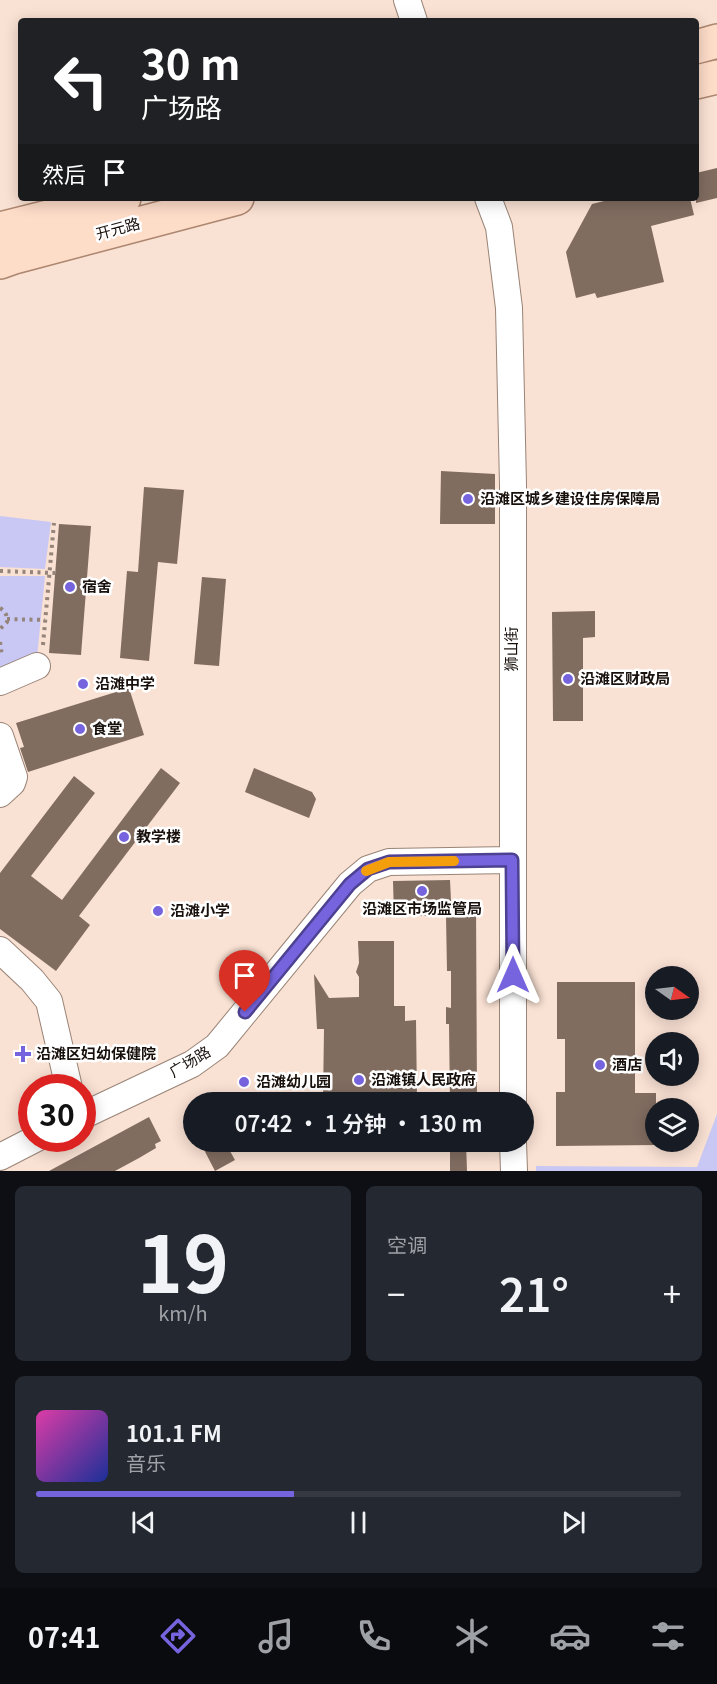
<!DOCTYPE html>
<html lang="zh">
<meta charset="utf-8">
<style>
:root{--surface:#171b24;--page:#242831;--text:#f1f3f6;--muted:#9ea1a6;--line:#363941;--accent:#7664df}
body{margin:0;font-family:Georgia,"Noto Sans SC",serif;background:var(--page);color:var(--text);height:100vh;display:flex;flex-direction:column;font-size:22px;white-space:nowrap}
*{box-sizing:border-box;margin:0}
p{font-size:20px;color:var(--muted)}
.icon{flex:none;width:33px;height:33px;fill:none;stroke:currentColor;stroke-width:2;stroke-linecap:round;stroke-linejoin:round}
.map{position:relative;height:1171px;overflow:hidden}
.panel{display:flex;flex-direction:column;gap:15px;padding:15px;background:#0d0f14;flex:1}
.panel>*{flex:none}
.guide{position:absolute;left:18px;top:18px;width:681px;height:183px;border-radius:6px;box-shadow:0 3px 15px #0003;background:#202124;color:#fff;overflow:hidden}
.needle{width:39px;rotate:104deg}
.controls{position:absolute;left:645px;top:966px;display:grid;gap:12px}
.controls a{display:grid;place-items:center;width:54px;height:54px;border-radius:50%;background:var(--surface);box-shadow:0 3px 15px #0003;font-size:30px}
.speed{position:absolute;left:18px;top:1074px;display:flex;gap:12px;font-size:30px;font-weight:700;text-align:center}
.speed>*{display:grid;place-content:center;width:78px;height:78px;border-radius:50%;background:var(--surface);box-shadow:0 3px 15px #0003;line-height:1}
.speed .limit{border:9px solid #d22;background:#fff;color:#111}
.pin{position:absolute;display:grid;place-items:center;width:51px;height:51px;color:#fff;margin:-62px -26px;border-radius:50% 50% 50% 0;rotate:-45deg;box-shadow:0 0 6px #0007}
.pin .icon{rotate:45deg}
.me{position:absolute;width:66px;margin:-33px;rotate:0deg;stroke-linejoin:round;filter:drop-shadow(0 0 4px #0008)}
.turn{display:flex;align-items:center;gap:21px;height:126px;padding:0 24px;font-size:27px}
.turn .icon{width:78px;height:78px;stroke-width:2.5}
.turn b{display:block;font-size:42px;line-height:51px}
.then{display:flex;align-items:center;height:57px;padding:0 24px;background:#0003;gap:12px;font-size:22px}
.big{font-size:45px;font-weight:600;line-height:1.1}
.panel .widget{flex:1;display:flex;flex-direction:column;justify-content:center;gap:9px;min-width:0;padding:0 21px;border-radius:9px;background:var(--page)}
.panel .dial{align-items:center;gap:0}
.dial b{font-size:78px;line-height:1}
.song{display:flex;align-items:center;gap:18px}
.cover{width:72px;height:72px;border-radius:9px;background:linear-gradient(135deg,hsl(320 70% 55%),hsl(230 70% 35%))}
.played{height:6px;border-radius:3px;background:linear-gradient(90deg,var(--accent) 40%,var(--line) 40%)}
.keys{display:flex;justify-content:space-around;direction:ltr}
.heat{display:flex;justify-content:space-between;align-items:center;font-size:33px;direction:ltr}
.panel .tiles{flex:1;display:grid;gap:15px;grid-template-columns:1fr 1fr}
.widget:last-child{grid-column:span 2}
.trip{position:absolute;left:183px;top:1092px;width:351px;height:60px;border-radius:30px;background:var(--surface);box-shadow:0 3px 15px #0003;font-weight:600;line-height:60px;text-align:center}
.tabs{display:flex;height:96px;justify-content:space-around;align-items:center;background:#090b0e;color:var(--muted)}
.tabs .icon{width:42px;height:42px}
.tabs .current{color:var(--accent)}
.tabs b{font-size:27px;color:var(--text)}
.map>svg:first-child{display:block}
.green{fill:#c9c8f4}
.building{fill:#816c60}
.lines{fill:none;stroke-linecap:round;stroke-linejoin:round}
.minor-casing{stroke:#998477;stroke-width:28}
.major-casing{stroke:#ac866f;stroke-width:36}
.path{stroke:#95847a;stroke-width:4;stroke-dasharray:3 4.5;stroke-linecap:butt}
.minor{stroke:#fff;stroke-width:26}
.major{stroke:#fddcc8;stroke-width:33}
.route-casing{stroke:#4d4191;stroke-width:15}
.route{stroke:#7664df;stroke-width:10}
.slow{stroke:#f59e0b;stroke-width:10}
.poi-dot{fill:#7664df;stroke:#fff;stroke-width:2}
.labels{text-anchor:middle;stroke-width:5;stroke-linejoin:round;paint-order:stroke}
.street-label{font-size:15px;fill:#18100c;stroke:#fff}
.poi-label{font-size:15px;font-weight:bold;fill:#18100c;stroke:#fff;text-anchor:start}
</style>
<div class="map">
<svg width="717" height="1171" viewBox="0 0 717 1171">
<rect width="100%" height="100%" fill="#f9e1d3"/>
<path class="green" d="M0 516 51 522 45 569 0 567Z
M0 576H45L37 658 0 673Z
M717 1114V1171H536V1166L697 1167Z"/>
<path class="building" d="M717 168V198L696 203V173Z
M616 198H690L694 215 651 226 664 282 597 298 595 293 576 298 566 252 592 204Z
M441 471 495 474V524H440Z
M144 487 184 490 177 564 158 562 149 661 120 658 127 571 138 572Z
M59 524 91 526 81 655 49 653Z
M202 577 226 579 219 666 194 664Z
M595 611V637L583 638V721H553L552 612Z
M129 688 144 735 28 772 20 748 24 747 16 723Z
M161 768 180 783 79 916 90 925 56 971 0 929V873L74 776 95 793 31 876 62 900Z
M254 768 312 792 316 799 309 818 245 792Z
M450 880 451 901 476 900 477 1102H450L449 1024H446V1007L451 1008V971H447L446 916H394L393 881Z
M358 941H394V1006H405V1021L416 1020 417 1101 323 1099 324 1029H317L314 974 329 998 359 997V977L356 972 359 963Z
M557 982H635V1093H656V1145L556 1146V1092H565V1039H557Z
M149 1117 161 1141 155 1144 156 1148 139 1158 115 1171H49Z
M200 1142H225L235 1160 215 1171Z
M450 1142H466L467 1171H450Z"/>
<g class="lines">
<defs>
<path id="minor" d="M407 0 414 21
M488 198 499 227 509 308 513 485V1102
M0 682 37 666
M0 736 14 777 12 783 0 794
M0 950 32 980 49 1001 69 1088
M82 1116 192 1064 217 1046 350 884 368 869 389 862 512 860
M513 1142 514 1171
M0 1157 37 1138"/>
<path id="major" d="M696 47 717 41
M696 82 717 77
M0 229 124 198
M0 262 14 257 237 198"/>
</defs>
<use href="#minor" class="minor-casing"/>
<use href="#major" class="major-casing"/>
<path class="path" d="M0 571 55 573
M0 608C6 612 7 615 7 622L0 629
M7 619 45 620
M0 642 2 656
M43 645 54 523"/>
<use href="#minor" class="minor"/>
<use href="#major" class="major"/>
</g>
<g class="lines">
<defs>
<path id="route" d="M245 1012 350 884 368 869 389 862 512 860 513 975"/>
</defs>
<use href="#route" class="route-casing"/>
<use href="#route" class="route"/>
<path class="slow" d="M366 871 389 862 454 861"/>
</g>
<g class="poi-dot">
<circle cx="468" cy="499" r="6"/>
<circle cx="70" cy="587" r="6"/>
<circle cx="568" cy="679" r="6"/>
<circle cx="83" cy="684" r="6"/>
<circle cx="80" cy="729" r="6"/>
<circle cx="124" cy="837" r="6"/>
<circle cx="422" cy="891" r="6"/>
<circle cx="158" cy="911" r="6"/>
<path d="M20 1045h6v6h6v6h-6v6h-6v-6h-6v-6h6z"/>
<circle cx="600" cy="1065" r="6"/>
<circle cx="359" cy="1080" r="6"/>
<circle cx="244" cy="1082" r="6"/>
</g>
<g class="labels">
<g class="street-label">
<text transform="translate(118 229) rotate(-15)" y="5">开元路</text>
<text transform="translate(512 649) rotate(-90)" y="5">狮山街</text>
<text transform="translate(190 1062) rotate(-31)" y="5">广场路</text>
</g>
<g class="poi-label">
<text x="480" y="504">沿滩区城乡建设住房保障局</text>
<text x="82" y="592">宿舍</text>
<text x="580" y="684">沿滩区财政局</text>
<text x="95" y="689">沿滩中学</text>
<text x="92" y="734">食堂</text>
<text x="136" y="842">教学楼</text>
<text x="422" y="914" text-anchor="middle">沿滩区市场监管局</text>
<text x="170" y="916">沿滩小学</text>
<text x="36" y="1059">沿滩区妇幼保健院</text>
<text x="612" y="1070">酒店</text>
<text x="371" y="1085">沿滩镇人民政府</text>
<text x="256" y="1087">沿滩幼儿园</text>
</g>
</g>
</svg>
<div class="controls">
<a><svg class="needle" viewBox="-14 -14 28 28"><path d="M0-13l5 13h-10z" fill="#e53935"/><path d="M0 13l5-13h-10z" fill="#9ea1a6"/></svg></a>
<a><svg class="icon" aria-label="sound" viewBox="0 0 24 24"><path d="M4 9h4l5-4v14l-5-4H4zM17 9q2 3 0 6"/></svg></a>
<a><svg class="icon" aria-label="layers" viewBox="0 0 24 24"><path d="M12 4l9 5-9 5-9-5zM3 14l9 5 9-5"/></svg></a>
</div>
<div class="speed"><div class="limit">30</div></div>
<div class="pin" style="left:245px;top:1012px;background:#d93025"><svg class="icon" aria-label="arrive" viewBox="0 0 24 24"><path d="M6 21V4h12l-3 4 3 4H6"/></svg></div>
<svg class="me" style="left:513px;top:975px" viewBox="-20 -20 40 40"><path d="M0-17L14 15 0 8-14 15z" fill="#7664df" stroke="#fff" stroke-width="4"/></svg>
<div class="trip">07:42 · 1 分钟 · 130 m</div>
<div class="guide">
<div class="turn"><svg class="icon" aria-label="left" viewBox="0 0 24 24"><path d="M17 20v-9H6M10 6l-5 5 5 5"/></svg><div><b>30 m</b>广场路</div></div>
<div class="then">然后<svg class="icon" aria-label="arrive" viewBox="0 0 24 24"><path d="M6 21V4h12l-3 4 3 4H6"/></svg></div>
</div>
</div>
<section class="panel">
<div class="tiles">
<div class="widget dial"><b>19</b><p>km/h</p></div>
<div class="widget"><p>空调</p>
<div class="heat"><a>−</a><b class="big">21°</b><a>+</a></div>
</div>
<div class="widget">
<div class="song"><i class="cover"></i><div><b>101.1 FM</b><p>音乐</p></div></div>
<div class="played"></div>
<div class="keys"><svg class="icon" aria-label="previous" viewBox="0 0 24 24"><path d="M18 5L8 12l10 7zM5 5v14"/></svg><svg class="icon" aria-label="pause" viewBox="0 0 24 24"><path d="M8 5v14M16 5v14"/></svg><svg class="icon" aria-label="next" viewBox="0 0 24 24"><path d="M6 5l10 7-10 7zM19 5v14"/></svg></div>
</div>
</div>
</section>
<nav class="tabs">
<b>07:41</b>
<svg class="icon current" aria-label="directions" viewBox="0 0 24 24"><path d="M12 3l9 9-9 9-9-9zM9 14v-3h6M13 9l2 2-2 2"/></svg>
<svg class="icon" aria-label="music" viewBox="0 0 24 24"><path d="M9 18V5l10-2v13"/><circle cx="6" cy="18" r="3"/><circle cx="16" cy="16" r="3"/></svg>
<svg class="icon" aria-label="phone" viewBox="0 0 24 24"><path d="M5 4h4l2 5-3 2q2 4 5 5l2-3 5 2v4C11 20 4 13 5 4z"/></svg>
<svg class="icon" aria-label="climate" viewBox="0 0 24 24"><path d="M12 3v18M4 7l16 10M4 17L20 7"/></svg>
<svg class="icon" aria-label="car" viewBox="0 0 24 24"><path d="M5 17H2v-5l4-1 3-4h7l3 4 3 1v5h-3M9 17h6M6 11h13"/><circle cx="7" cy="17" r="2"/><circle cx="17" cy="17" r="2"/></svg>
<svg class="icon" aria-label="filters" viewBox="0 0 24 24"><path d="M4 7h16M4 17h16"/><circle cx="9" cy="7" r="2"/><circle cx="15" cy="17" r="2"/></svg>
</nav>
